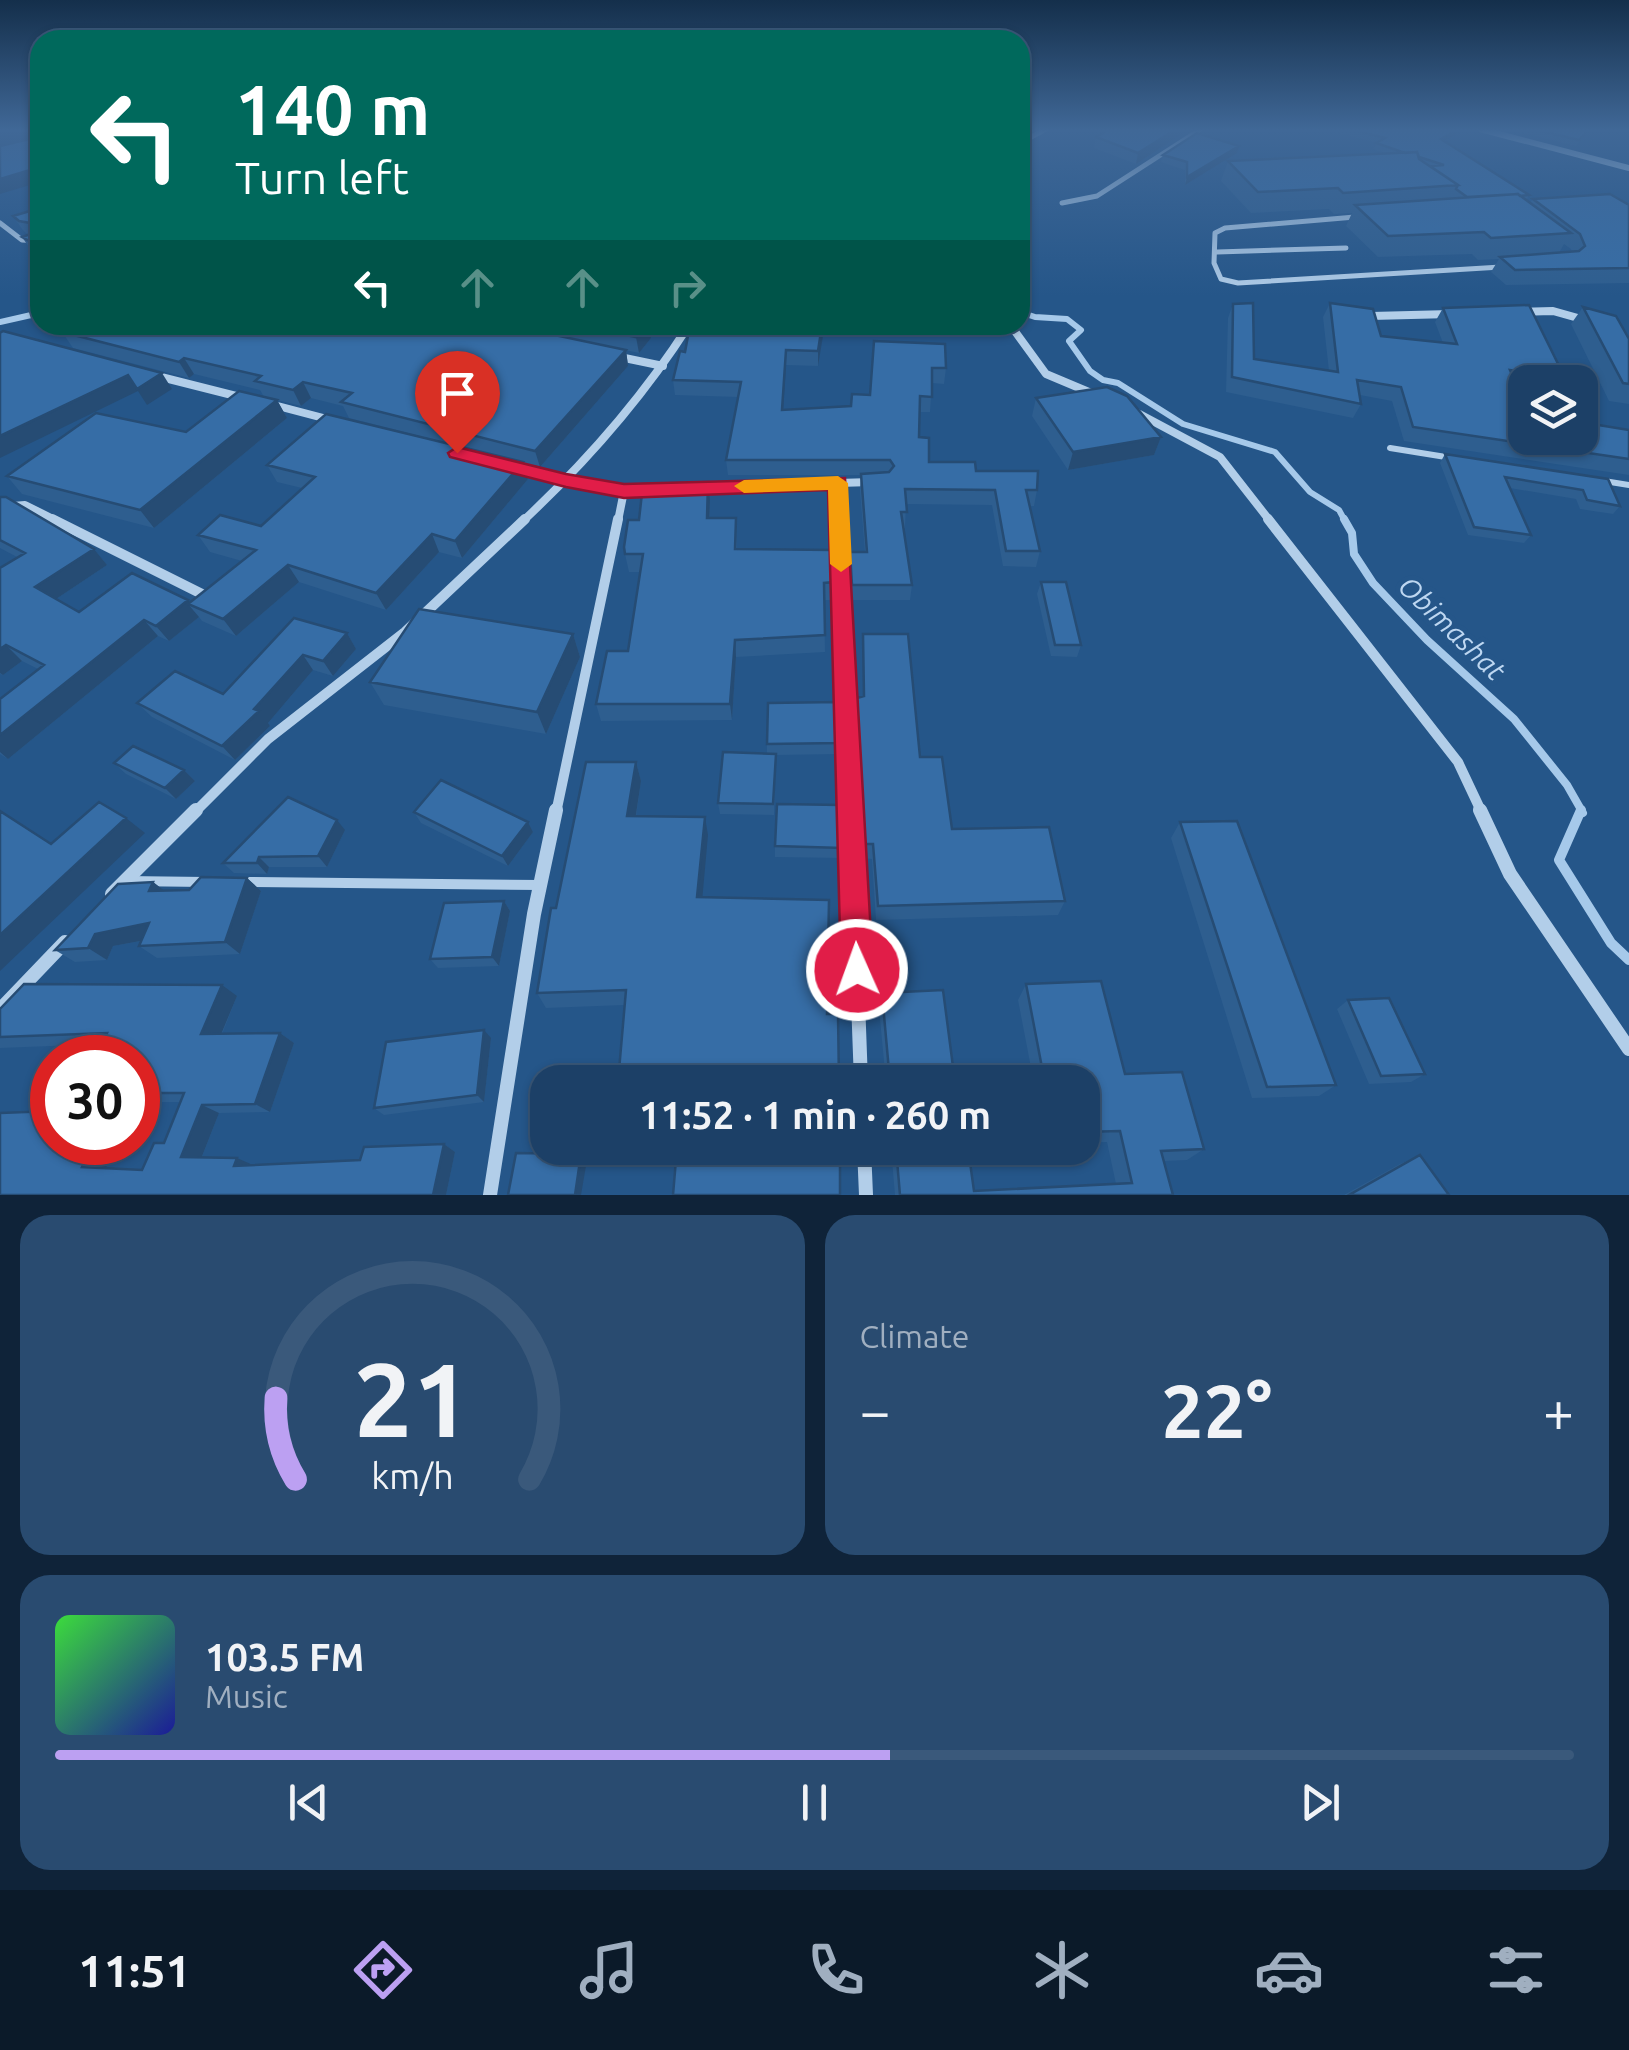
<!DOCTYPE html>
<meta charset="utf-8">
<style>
:root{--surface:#1c4067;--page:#294b70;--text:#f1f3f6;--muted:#a0afc0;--line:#3a597b;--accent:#bca0f2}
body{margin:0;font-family:Ubuntu,sans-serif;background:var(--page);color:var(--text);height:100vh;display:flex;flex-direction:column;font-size:38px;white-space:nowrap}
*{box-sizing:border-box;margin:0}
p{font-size:32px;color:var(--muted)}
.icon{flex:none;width:55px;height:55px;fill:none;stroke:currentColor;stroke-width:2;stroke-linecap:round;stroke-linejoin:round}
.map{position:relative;height:1195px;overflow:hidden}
.drawer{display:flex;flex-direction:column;gap:20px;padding:20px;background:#0f2339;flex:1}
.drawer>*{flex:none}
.banner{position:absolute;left:30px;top:30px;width:1000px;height:305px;border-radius:30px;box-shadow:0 2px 8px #0004,0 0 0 2px var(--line);background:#00695c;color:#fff;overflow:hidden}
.fabs{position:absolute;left:1508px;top:365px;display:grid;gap:20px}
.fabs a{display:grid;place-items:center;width:90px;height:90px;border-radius:20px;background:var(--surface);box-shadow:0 2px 8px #0004,0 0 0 2px var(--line);font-size:50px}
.speed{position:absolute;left:30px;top:1035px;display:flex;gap:20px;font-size:50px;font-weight:700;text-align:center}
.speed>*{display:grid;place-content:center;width:130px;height:130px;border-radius:50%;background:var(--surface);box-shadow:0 2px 8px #0004,0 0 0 2px var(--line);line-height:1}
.speed .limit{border:15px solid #d22;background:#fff;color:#111}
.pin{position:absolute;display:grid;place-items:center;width:85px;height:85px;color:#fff;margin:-102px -42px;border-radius:50% 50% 50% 0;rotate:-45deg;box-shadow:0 0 10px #0007}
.pin .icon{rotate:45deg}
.me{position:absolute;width:110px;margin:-55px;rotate:358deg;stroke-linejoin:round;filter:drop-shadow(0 0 8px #0008)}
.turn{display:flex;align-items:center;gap:35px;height:210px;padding:0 40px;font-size:45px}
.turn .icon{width:130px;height:130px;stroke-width:2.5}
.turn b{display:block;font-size:70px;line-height:85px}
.lanes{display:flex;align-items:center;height:95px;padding:0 40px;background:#0003;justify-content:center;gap:50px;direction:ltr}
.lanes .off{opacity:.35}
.big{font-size:75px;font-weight:700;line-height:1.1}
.drawer .tile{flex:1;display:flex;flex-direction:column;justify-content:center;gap:15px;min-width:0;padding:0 35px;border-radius:30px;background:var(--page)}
.drawer .dial{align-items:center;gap:0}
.dial svg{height:260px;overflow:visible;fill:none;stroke:var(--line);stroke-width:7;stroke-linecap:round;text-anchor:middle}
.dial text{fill:var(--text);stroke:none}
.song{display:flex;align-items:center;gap:30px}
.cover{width:120px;height:120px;border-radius:15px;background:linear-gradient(135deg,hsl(120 70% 55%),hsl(240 70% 35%))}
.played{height:10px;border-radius:5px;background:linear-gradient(90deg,var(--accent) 55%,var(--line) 55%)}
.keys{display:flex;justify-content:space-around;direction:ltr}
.heat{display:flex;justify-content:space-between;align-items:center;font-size:55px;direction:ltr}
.drawer .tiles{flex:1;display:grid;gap:20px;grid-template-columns:1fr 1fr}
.tile:last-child{grid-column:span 2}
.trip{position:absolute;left:530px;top:1065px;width:570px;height:100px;border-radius:30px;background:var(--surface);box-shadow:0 2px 8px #0004,0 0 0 2px var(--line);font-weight:700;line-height:100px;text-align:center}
.dock{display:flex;height:160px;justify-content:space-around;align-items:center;background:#0b1a29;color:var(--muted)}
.dock .icon{width:70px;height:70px}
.dock .selected{color:var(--accent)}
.dock b{font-size:45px;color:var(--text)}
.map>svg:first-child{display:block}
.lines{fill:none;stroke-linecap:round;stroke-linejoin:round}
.stream-far2{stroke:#a6c9ea;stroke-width:6}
.stream-far1{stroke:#a6c9ea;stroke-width:8}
.stream{stroke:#a6c9ea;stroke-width:10}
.lane-far2{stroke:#b2cee9;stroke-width:5}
.lane-far1{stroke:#b2cee9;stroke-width:6}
.lane{stroke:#b2cee9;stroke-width:10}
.street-far3{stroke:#b2cee9;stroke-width:6}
.street-far2{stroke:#b2cee9;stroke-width:8}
.street-far1{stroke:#b2cee9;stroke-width:10}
.street{stroke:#b2cee9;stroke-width:14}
.wall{fill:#2e5e8f;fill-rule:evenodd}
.shaded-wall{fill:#264c74}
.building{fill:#366da6;stroke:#264c74;stroke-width:2.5}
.route{fill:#e11d48;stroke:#92132f;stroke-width:2.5}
.slow{fill:#f59e0b}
.labels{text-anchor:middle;stroke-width:10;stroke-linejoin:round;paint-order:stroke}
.water-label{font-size:28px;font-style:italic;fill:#bed7f1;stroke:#255689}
</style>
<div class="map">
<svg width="1629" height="1195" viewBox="0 0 1629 1195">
<rect width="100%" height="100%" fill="#255689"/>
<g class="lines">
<path class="stream-far2" d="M1020 312 1035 317 1067 319 1081 330 1069 341 1090 371 1103 380 1118 383 1183 424 1275 452 1310 492 1339 510 1345 521
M0 322 40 313"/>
<path class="stream-far1" d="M1344 519 1352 533 1354 554 1373 583 1427 640 1514 719 1567 785 1583 813"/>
<path class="stream" d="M1581 810 1559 860 1611 943 1629 960"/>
<path class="lane-far2" d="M1020 143 1046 129
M1062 203 1097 196 1201 129
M1355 217 1225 228 1215 233 1214 263 1221 279 1238 283 1501 267
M0 223 22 240 40 241
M1217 252 1346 248"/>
<path class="lane-far1" d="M1390 448 1452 458
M1604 481 1629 485"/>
<path class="lane" d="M125 881 206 882
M245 882 541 885"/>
<path class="street-far3" d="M1480 129 1629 168"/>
<path class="street-far2" d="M1518 312 1553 311 1585 320
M1371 316 1451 314
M1014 330 1046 374 1096 395
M615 356 663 366
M153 375 244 398
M270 404 331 420
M1130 409 1220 457 1270 521
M517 468 624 491 652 490
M838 483 872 482
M699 488 838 483 839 521
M0 507 25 505 57 521
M523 521C585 463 643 397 689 325
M618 521 624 491"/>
<path class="street-far1" d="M52 519 206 596
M839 519 851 813
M1268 519 1458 762 1482 813
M194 813 268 739 405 632 525 519
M556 813 618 519"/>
<path class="street" d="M851 810 861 1082
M1480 810 1510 874 1629 1049
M112 894 196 810
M0 1010 65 942
M864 1148 866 1195
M490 1195 534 914 556 810"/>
</g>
<path class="wall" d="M1088 129H1182L1180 135 1136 164 1094 148 1096 137 1103 134Z
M1296 129H1316L1311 133Z
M1324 129H1465L1444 141 1529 195 1526 200 1530 203 1533 199 1629 205V283L1506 285 1491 272 1499 259 1478 260 1472 254 1378 257 1346 226 1352 213 1334 214 1329 209 1251 213 1221 181 1228 161 1387 154 1373 149 1377 143ZM1564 244 1571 249 1572 252 1559 253Z
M1506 129H1591L1576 146Z
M1237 153 1185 185V170L1161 162 1163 155Z
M40 208V255L31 250 22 237 30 234H27L22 229 13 216Z
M1330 303 1381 336 1443 343 1435 322 1443 308 1565 378 1562 382H1525V388L1518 387 1525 438 1629 430V475L1404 441 1392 401 1360 395 1361 404 1353 418 1226 392 1228 318 1233 304 1254 359 1329 371 1323 317Z
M1583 307 1629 339V404L1609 401 1571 324Z
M509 325H649L651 338 639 353Z
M823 325 818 366 786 365 783 410 851 406 870 395 874 341 946 368 944 384 932 383 930 412H920L919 437 929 462 976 471 1037 490 1034 506H1030L1040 551 1036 567 1003 566 992 505 906 504 905 528H903L912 585 910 600H851L850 552H865L860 490 861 475H728L726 460 738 397 675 395 673 380 685 352Z
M62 332 626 350 628 366 540 467 523 463 528 479 462 558 439 552 386 610 299 582 236 636 202 621 199 617 169 641 158 636 8 759 0 754V699L38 669 22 661 3 675 0 674V568L17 557 0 548V497L94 549 107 565 56 599 79 612 190 602 242 561 210 552 198 535 261 526 302 488 277 482 267 465 463 447 349 418 343 406 311 398 301 406 277 400 287 418 154 528 22 494 7 476 186 432 264 397 260 390 194 374 189 378 73 348Z
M1036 398 1161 437 1154 455 1068 470 1032 416Z
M1445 454 1608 479 1620 506 1613 514 1580 509 1576 499 1510 488 1531 535 1524 543 1468 535 1440 463Z
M710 500V518H736L737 549 834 582V600H824L825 652 736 657 732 720 601 721 596 704 628 651 640 572H629L625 554 639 520Z
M1041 582 1081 645 1077 657 1051 656 1037 594Z
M347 633 356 649 333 676 313 670 268 723 270 726 235 760 152 717 137 703 223 694Z
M573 634 580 657 546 734 384 705 370 682Z
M863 634 952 829 1065 901 1058 915 876 920 872 859 863 858 858 764 856 713 857 698 863 696Z
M840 743V754L776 755 774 815 720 814 718 803 767 753V744Z
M636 762 641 781 636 817 708 835 624 1005 546 1008 537 993 556 908Z
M114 763 184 770 195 781 176 799 126 774Z
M414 812 528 822 533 832 508 866 421 823Z
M1180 822 1336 1085 1319 1096 1252 1098 1171 838Z
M345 830 327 867H269L267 874 234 873 223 863Z
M775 846 843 848 842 858 775 857Z
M247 878 261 891 240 954 157 958 139 946 141 941 113 946 107 960 75 962 55 950 153 882 164 891 189 890Z
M504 901 510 911 499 966 438 968 430 959Z
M1026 984 1125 1074 1204 1149 1187 1160 1164 1161 1173 1195H895L891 1148H997L969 1149 974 1191 1116 1184 1107 1142 1082 1143V1082H886L879 1009 882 993 955 1082 1033 1078 1018 1000Z
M237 996 222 1034 280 1033 294 1043 270 1112 219 1113 202 1157 253 1165 360 1160 444 1144 455 1152 446 1195 106 1168 142 1170 164 1143 181 1102H138V1058L102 1044 0 1048V1038Z
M1348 1000 1425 1074 1411 1082 1369 1084 1337 1009Z
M491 1038 484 1102 384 1115 374 1108Z
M1420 1155 1449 1195H1344L1400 1164Z"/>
<path class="shaded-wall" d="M14 129H34L38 136 0 146V132Z
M1020 129H1036L1020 136Z
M1176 129H1182L1180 135 1136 164 1138 153Z
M1458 129H1465L1438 145 1441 139Z
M1239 146 1237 153 1185 185 1187 177Z
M40 167V182L0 194V179Z
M646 325H649L651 338 639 353 636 337Z
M823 325V336L818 366V351Z
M626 350 628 366 540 467 535 451Z
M786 350V365L782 425V410Z
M184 358 194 374 189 378 179 362Z
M162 373 172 389 147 405 138 391 0 458V436L128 375Z
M303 382 311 398 301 406 293 390Z
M277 400 287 418 154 528 140 510Z
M1161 437 1154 455 1068 470 1073 452Z
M523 462 528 479 462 558 455 541Z
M708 482 710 500 709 536 707 518Z
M432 534 439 552 386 610 376 593Z
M94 549 107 565 50 603 35 587Z
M288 565 299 582 236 636 223 619Z
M188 600 193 606 188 604 199 617 169 641 156 626Z
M144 620 158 636 8 759 0 752V735Z
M347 633 356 649 333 676 323 661Z
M573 634 580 657 546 734 537 712Z
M735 640 736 657 732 720 730 704Z
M6 645 22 661 3 675 0 673V649Z
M303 655 313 670 268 723 270 726 235 760 222 746Z
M636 762 641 781 633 834 627 816Z
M184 770 195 781 176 799 165 788Z
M705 817 708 835 701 913 697 897Z
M126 818 145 833 0 971V935Z
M337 820 345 830 327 867 318 856Z
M528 822 533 832 508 866 502 856Z
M259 857 269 867 267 874 257 863Z
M247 878 261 891 240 954 225 942Z
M153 882 170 895 149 891Z
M504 901 510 911 499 966 492 957Z
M149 923 167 936 113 946 107 960 88 948 95 934Z
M222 985 237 996 217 1044 201 1034Z
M484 1030 491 1038 484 1102 477 1095Z
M280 1033 294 1043 270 1112 255 1104Z
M202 1105 219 1113 199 1164 181 1157Z
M94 1142H118L103 1174 82 1167Z
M444 1144 455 1152 446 1195H433Z
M581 1154 587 1160 581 1195H575Z
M237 1158 253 1165 234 1166Z"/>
<path class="building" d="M39 129 40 167 0 179V146L34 138Z
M1110 129H1176L1138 153 1096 137Z
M1349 129H1458L1441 139 1529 195 1520 196 1518 194 1467 197 1456 189 1458 185 1430 166 1444 165 1419 157 1417 152 1405 153 1376 143 1385 138Z
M1533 129H1589L1579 140Z
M1197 133 1239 146 1187 177V162L1163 155Z
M1417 152 1419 159 1458 185 1343 193 1338 188 1258 192 1228 161Z
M1518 194 1571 233 1491 238 1484 232 1388 236 1355 205Z
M1610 194 1629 205V268L1515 270 1500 257 1579 251 1585 246 1580 234 1533 199Z
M40 208V247L22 237 36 232V224L19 221 13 216Z
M1253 303 1254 359 1338 372 1330 303 1373 309 1381 336 1457 344 1443 308 1529 305 1565 378 1510 370 1525 403V438H1580V422L1629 430V459L1413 427 1401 387 1357 380 1361 404 1232 377 1233 304Z
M1583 307 1616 316 1629 339V384L1623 383Z
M75 325H507L626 350 535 451 341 402 352 393 303 382 293 390 255 381 261 376 184 358 179 362 62 332Z
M579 325H646L636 337Z
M690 325H822L818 351 786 350 782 410 851 406 852 394 870 395 874 341 945 344 946 368H932V397L920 396 919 437 929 438V462H975L976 471H1038L1037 490H1026L1040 551H1006L995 490 905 489 907 512H901L912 585H852L850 552H867L861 474 889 472 894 466 890 460H726L741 382 673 380 680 351 685 352Z
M3 331 162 373 137 389 128 375 0 436V333Z
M1107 387 1127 396 1161 437 1073 452 1036 398Z
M239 391 277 400 140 510 7 476 96 413 186 432Z
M326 414 523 462 455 541 432 534 376 593 288 565 223 619 188 604 256 550 198 535 220 515 261 526 315 477 267 465Z
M1445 454 1608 479 1620 506 1587 500 1583 490 1505 477 1531 535 1474 527Z
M708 482 707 518H736L735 549 833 550 834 582 824 583 825 635 735 640 730 704H596L607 651H628L643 554H625L624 547 628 520H639L643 484Z
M0 497H6L94 549 35 587 79 612 132 573 188 600 156 626 144 620 0 735V699L44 665 6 645 0 649V568L25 553 0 540Z
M1041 582H1066L1081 645H1055Z
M419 609 573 634 537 712 370 682Z
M294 618 347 633 323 661 303 655 254 709 259 711 222 746 137 703 175 671 223 694Z
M863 634H908L920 757H942L952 829 1049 827 1065 901 878 906 873 844H865L859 748 857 698 864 696Z
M839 702 840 743 767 744 768 703Z
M133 746 184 770 165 788 114 763Z
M723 752 776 754 773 804 718 803Z
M586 762H636L627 816 705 817 697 897 829 900 827 1014H838L839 1082H618L626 990 537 993 551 908H556Z
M441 780 528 822 502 856 414 812Z
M288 797 337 820 318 856 259 857 257 863H223Z
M99 802 126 818 0 935V811L51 844Z
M777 804 841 805 843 848 775 846Z
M1237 821 1336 1085 1267 1087 1180 822Z
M201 877 247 878 225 942 139 946 149 923 95 934 88 948 55 950 118 884 153 882 149 891 189 890Z
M504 901 492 957 430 959 444 903Z
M1101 981 1125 1074 1182 1072 1204 1149 1161 1151 1173 1195H900L896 1148H968L974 1191 1132 1183 1120 1131 1082 1132V1082H890L882 993 943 990 955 1082 1044 1078 1026 984Z
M24 984 222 985 201 1034 280 1033 255 1104 202 1105 181 1157 237 1158 234 1166 360 1160 364 1147 444 1144 433 1195H0V1113L52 1111V1142H94L82 1167 142 1170 154 1143H164L184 1093H138V1058H95L107 1033 0 1037V1009Z
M1389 998 1425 1074 1381 1076 1348 1000Z
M484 1030 477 1095 374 1108 386 1042Z
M677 1148H840V1195H673Z
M516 1153 581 1154 575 1195H508Z
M1420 1155 1449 1195H1349Z"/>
<linearGradient id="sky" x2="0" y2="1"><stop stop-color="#142f4b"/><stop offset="0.44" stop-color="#406897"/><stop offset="1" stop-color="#406897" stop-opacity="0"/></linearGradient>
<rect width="1629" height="296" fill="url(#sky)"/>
<path class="route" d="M457 447 566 474 624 484 845 478 873 970 868 981 857 986 846 981 841 970 828 490 624 498 566 487 450 457 448 453Z"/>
<path class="slow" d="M838 476 848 483 852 564 841 572 830 564 828 490 744 493 734 486 744 480Z"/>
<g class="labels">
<g class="water-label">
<text transform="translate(1452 628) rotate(44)" y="10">Obimashat</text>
</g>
</g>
</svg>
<div class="fabs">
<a><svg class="icon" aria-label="layers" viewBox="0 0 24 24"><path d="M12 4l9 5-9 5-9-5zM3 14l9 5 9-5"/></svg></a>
</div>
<div class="speed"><div class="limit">30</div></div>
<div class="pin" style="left:457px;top:453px;background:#d93025"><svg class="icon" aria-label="arrive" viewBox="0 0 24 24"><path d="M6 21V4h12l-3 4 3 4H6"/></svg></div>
<svg class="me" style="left:857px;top:970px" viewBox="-20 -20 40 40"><circle r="17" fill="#e11d48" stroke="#fff" stroke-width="3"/><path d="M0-11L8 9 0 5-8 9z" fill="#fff"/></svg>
<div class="trip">11:52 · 1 min · 260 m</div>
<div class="banner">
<div class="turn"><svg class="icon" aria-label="left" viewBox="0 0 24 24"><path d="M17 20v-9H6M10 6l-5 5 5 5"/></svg><div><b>140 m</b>Turn left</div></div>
<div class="lanes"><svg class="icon" aria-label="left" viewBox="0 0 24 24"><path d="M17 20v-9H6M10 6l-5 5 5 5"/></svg><svg class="icon off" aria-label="ahead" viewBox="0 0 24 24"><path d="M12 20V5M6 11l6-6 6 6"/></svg><svg class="icon off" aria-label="ahead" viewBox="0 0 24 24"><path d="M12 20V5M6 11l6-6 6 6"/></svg><svg class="icon off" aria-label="right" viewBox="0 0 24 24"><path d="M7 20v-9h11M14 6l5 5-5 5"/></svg></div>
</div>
</div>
<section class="drawer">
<div class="tiles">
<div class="tile dial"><svg viewBox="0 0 100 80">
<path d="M14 69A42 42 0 1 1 86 69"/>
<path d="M14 69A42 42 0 0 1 8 44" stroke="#bca0f2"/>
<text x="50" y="56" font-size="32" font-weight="700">21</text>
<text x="50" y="72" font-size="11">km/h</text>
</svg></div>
<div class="tile"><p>Climate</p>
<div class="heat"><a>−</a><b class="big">22°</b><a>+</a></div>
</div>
<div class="tile">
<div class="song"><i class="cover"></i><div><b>103.5 FM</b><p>Music</p></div></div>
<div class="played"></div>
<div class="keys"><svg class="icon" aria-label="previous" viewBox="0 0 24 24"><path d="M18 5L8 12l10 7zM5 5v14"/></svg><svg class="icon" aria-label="pause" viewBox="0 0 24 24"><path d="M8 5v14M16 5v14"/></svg><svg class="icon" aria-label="next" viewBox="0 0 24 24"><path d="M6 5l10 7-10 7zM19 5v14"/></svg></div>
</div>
</div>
</section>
<nav class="dock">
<b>11:51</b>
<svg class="icon selected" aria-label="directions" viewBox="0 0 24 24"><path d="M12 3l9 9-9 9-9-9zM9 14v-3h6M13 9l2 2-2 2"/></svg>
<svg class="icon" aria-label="music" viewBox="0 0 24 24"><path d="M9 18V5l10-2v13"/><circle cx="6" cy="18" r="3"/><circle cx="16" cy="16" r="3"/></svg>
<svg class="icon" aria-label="phone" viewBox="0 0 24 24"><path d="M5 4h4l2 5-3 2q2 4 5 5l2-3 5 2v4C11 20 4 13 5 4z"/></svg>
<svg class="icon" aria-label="climate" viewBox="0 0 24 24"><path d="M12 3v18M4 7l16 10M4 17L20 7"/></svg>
<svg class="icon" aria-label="car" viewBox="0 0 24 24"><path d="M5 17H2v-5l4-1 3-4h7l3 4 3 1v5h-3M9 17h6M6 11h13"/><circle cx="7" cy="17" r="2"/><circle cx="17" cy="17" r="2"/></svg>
<svg class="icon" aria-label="filters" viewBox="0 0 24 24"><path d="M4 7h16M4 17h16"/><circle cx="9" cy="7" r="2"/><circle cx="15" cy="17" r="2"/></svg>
</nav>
